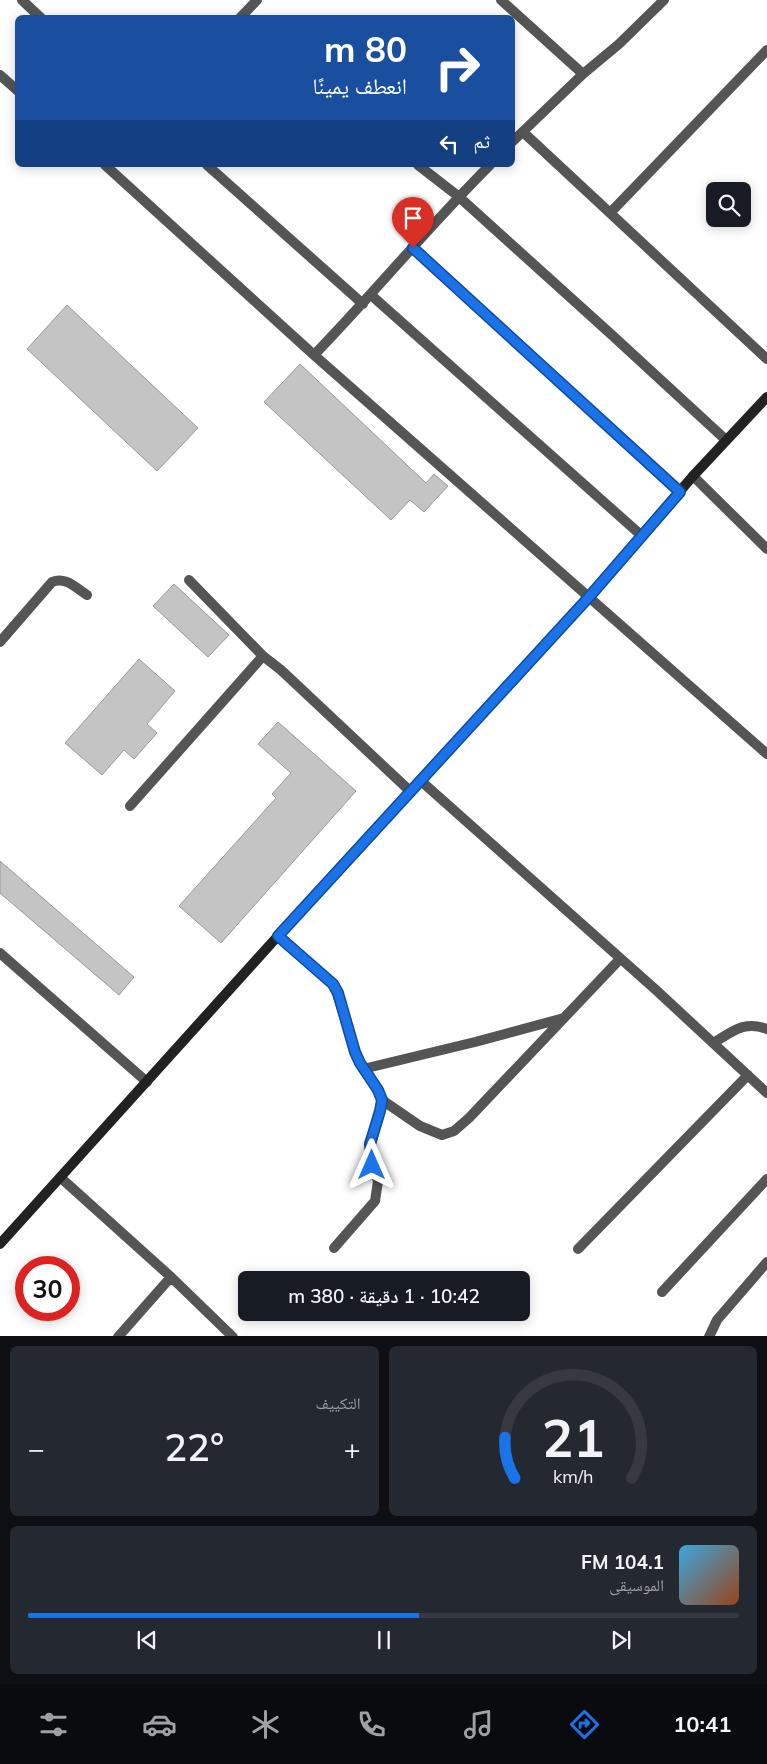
<!DOCTYPE html>
<html lang="ar">
<meta charset="utf-8">
<style>
:root{--surface:#171b24;--page:#242831;--text:#f1f3f6;--muted:#9ea1a6;--line:#363941;--accent:#1a73e8}
body{margin:0;font-family:Mulish,"Noto Naskh Arabic",sans-serif;background:var(--page);color:var(--text);direction:rtl;height:100vh;display:flex;flex-direction:column;font-size:19px;white-space:nowrap}
*{box-sizing:border-box;margin:0}
p{font-size:16px;color:var(--muted)}
.icon{flex:none;width:28px;height:28px;fill:none;stroke:currentColor;stroke-width:2;stroke-linecap:round;stroke-linejoin:round}
.map{position:relative;height:1336px;overflow:hidden;direction:ltr}
.drawer{display:flex;flex-direction:column;gap:10px;padding:10px;background:#0d0f14;flex:1}
.drawer>*{flex:none}
.top-card{position:absolute;left:15px;top:15px;width:500px;height:152px;border-radius:8px;box-shadow:0 2px 12px #0003;direction:rtl;background:#1a4fa0;color:#fff;overflow:hidden}
.controls{position:absolute;left:706px;top:182px;display:grid;gap:10px}
.controls a{display:grid;place-items:center;width:45px;height:45px;border-radius:8px;background:var(--surface);box-shadow:0 2px 12px #0003;font-size:25px}
.speed{position:absolute;left:15px;top:1256px;display:flex;gap:10px;font-size:25px;font-weight:700;text-align:center}
.speed>*{display:grid;place-content:center;width:65px;height:65px;border-radius:50%;background:var(--surface);box-shadow:0 2px 12px #0003;line-height:1}
.speed .limit{border:8px solid #d22;background:#fff;color:#111}
.pin{position:absolute;display:grid;place-items:center;width:42px;height:42px;color:#fff;margin:-51px -21px;border-radius:50% 50% 50% 0;rotate:-45deg;box-shadow:0 0 5px #0007}
.pin .icon{rotate:45deg}
.me{position:absolute;width:55px;margin:-28px;rotate:0deg;stroke-linejoin:round;filter:drop-shadow(0 0 4px #0008)}
.turn{display:flex;align-items:center;gap:18px;height:105px;padding:0 25px;font-size:22px}
.turn .icon{width:65px;height:65px;stroke-width:2.5}
.turn b{display:block;font-size:35px;line-height:42px}
.then{display:flex;align-items:center;height:48px;padding:0 25px;background:#0003;gap:10px;font-size:19px}
.big{font-size:38px;font-weight:600;line-height:1.1}
.drawer .tile{flex:1;display:flex;flex-direction:column;justify-content:center;gap:8px;min-width:0;padding:0 18px;border-radius:8px;background:var(--page)}
.drawer .dial{align-items:center;gap:0}
.dial svg{height:130px;overflow:visible;fill:none;stroke:var(--line);stroke-width:7;stroke-linecap:round;text-anchor:middle}
.dial text{fill:var(--text);stroke:none}
.song{display:flex;align-items:center;gap:15px}
.cover{width:60px;height:60px;border-radius:8px;background:linear-gradient(135deg,hsl(200 70% 55%),hsl(20 70% 35%))}
.played{height:5px;border-radius:2px;background:linear-gradient(90deg,var(--accent) 55%,var(--line) 55%)}
.keys{display:flex;justify-content:space-around;direction:ltr}
.heat{display:flex;justify-content:space-between;align-items:center;font-size:28px;direction:ltr}
.drawer .tiles{flex:1;display:grid;gap:10px;grid-template-columns:1fr 1fr}
.tile:last-child{grid-column:span 2}
.trip{position:absolute;left:238px;top:1271px;width:292px;height:50px;border-radius:8px;background:var(--surface);box-shadow:0 2px 12px #0003;font-weight:600;line-height:50px;text-align:center;direction:rtl}
.menu{display:flex;height:80px;justify-content:space-around;align-items:center;background:#090b0e;color:var(--muted)}
.menu .icon{width:35px;height:35px}
.menu .on{color:var(--accent)}
.menu b{font-size:22px;color:var(--text)}
.map>svg:first-child{display:block}
.building{fill:#c4c4c4;stroke:#999}
.lines{fill:none;stroke-linecap:round;stroke-linejoin:round}
.service{stroke:#555;stroke-width:10}
.minor{stroke:#555;stroke-width:10}
.secondary{stroke:#222;stroke-width:10}
.route-casing{stroke:#114b97;stroke-width:12}
.route{stroke:#1a73e8;stroke-width:9}
</style>
<div class="map">
<svg width="767" height="1337" viewBox="0 0 767 1337">
<rect width="100%" height="100%" fill="#fff"/>
<path class="building" d="M67 305 198 428 157 471 27 349Z
M300 364 426 483 434 474 448 486 424 512 410 500 391 520 264 402Z
M174 584 229 635 208 657 153 606Z
M139 659 175 691 147 724 157 733 134 759 124 750 102 775 65 743Z
M278 722 356 791 221 943 179 906 276 798 272 794 291 773 258 744Z
M0 861 134 977 119 995 0 893Z"/>
<g class="lines">
<path class="service" d="M189 580 263 656 281 670 411 792
M130 806 263 656"/>
<path class="minor" d="M22 0 41 18
M501 0 583 74 619 44 664 0
M240 18 257 0
M0 75 18 91
M523 132 767 359
M512 142 583 74
M105 165 314 355 767 754
M207 165 363 304
M418 165 458 196 613 336 726 440
M610 213 767 50
M413 248 680 492
M371 295 642 536
M314 355C374 293 429 226 490 165
M693 476 767 549
M0 642 52 582C65 576 76 588 87 595
M421 781 656 990 767 1093
M279 936 333 984 337 993 355 1052 360 1063 378 1090 382 1100 380 1111 371 1144 372 1165 378 1181 375 1201 334 1248
M0 953 147 1082
M713 1043C732 1032 744 1020 767 1029
M363 1069 475 1042 564 1018
M382 1100 420 1126 442 1135 454 1131 469 1118 620 959
M61 1178 171 1277 233 1337
M578 1249 748 1075
M662 1292 767 1179
M118 1337 171 1277
M709 1337 717 1320 767 1262"/>
<path class="secondary" d="M0 1244 286 927 589 597 693 476 767 397"/>
</g>
<g class="lines">
<defs>
<path id="route" d="M372 1165 370 1144 380 1111 382 1100 378 1090 360 1063 355 1052 338 993 333 984 278 936 589 597 680 492 413 248"/>
</defs>
<use href="#route" class="route-casing"/>
<use href="#route" class="route"/>
</g>
</svg>
<div class="controls">
<a><svg class="icon" aria-label="search" viewBox="0 0 24 24"><circle cx="10" cy="10" r="6"/><path d="M15 15l6 6"/></svg></a>
</div>
<div class="speed"><div class="limit">30</div></div>
<div class="pin" style="left:413px;top:248px;background:#d93025"><svg class="icon" aria-label="arrive" viewBox="0 0 24 24"><path d="M6 21V4h12l-3 4 3 4H6"/></svg></div>
<svg class="me" style="left:372px;top:1165px" viewBox="-20 -20 40 40"><path d="M0-17L14 15 0 8-14 15z" fill="#1a73e8" stroke="#fff" stroke-width="4"/></svg>
<div class="trip">10:42 · 1 دقيقة · 380 m</div>
<div class="top-card">
<div class="turn"><svg class="icon" aria-label="right" viewBox="0 0 24 24"><path d="M7 20v-9h11M14 6l5 5-5 5"/></svg><div><b>80 m</b>انعطف يمينًا</div></div>
<div class="then">ثم<svg class="icon" aria-label="left" viewBox="0 0 24 24"><path d="M17 20v-9H6M10 6l-5 5 5 5"/></svg></div>
</div>
</div>
<section class="drawer">
<div class="tiles">
<div class="tile dial"><svg viewBox="0 0 100 80">
<path d="M14 69A42 42 0 1 1 86 69"/>
<path d="M14 69A42 42 0 0 1 8 44" stroke="#1a73e8"/>
<text x="50" y="56" font-size="32" font-weight="700">21</text>
<text x="50" y="72" font-size="11">km/h</text>
</svg></div>
<div class="tile"><p>التكييف</p>
<div class="heat"><a>−</a><b class="big">22°</b><a>+</a></div>
</div>
<div class="tile">
<div class="song"><i class="cover"></i><div><b>104.1 FM</b><p>الموسيقى</p></div></div>
<div class="played"></div>
<div class="keys"><svg class="icon" aria-label="previous" viewBox="0 0 24 24"><path d="M18 5L8 12l10 7zM5 5v14"/></svg><svg class="icon" aria-label="pause" viewBox="0 0 24 24"><path d="M8 5v14M16 5v14"/></svg><svg class="icon" aria-label="next" viewBox="0 0 24 24"><path d="M6 5l10 7-10 7zM19 5v14"/></svg></div>
</div>
</div>
</section>
<nav class="menu">
<b>10:41</b>
<svg class="icon on" aria-label="directions" viewBox="0 0 24 24"><path d="M12 3l9 9-9 9-9-9zM9 14v-3h6M13 9l2 2-2 2"/></svg>
<svg class="icon" aria-label="music" viewBox="0 0 24 24"><path d="M9 18V5l10-2v13"/><circle cx="6" cy="18" r="3"/><circle cx="16" cy="16" r="3"/></svg>
<svg class="icon" aria-label="phone" viewBox="0 0 24 24"><path d="M5 4h4l2 5-3 2q2 4 5 5l2-3 5 2v4C11 20 4 13 5 4z"/></svg>
<svg class="icon" aria-label="climate" viewBox="0 0 24 24"><path d="M12 3v18M4 7l16 10M4 17L20 7"/></svg>
<svg class="icon" aria-label="car" viewBox="0 0 24 24"><path d="M5 17H2v-5l4-1 3-4h7l3 4 3 1v5h-3M9 17h6M6 11h13"/><circle cx="7" cy="17" r="2"/><circle cx="17" cy="17" r="2"/></svg>
<svg class="icon" aria-label="filters" viewBox="0 0 24 24"><path d="M4 7h16M4 17h16"/><circle cx="9" cy="7" r="2"/><circle cx="15" cy="17" r="2"/></svg>
</nav>
